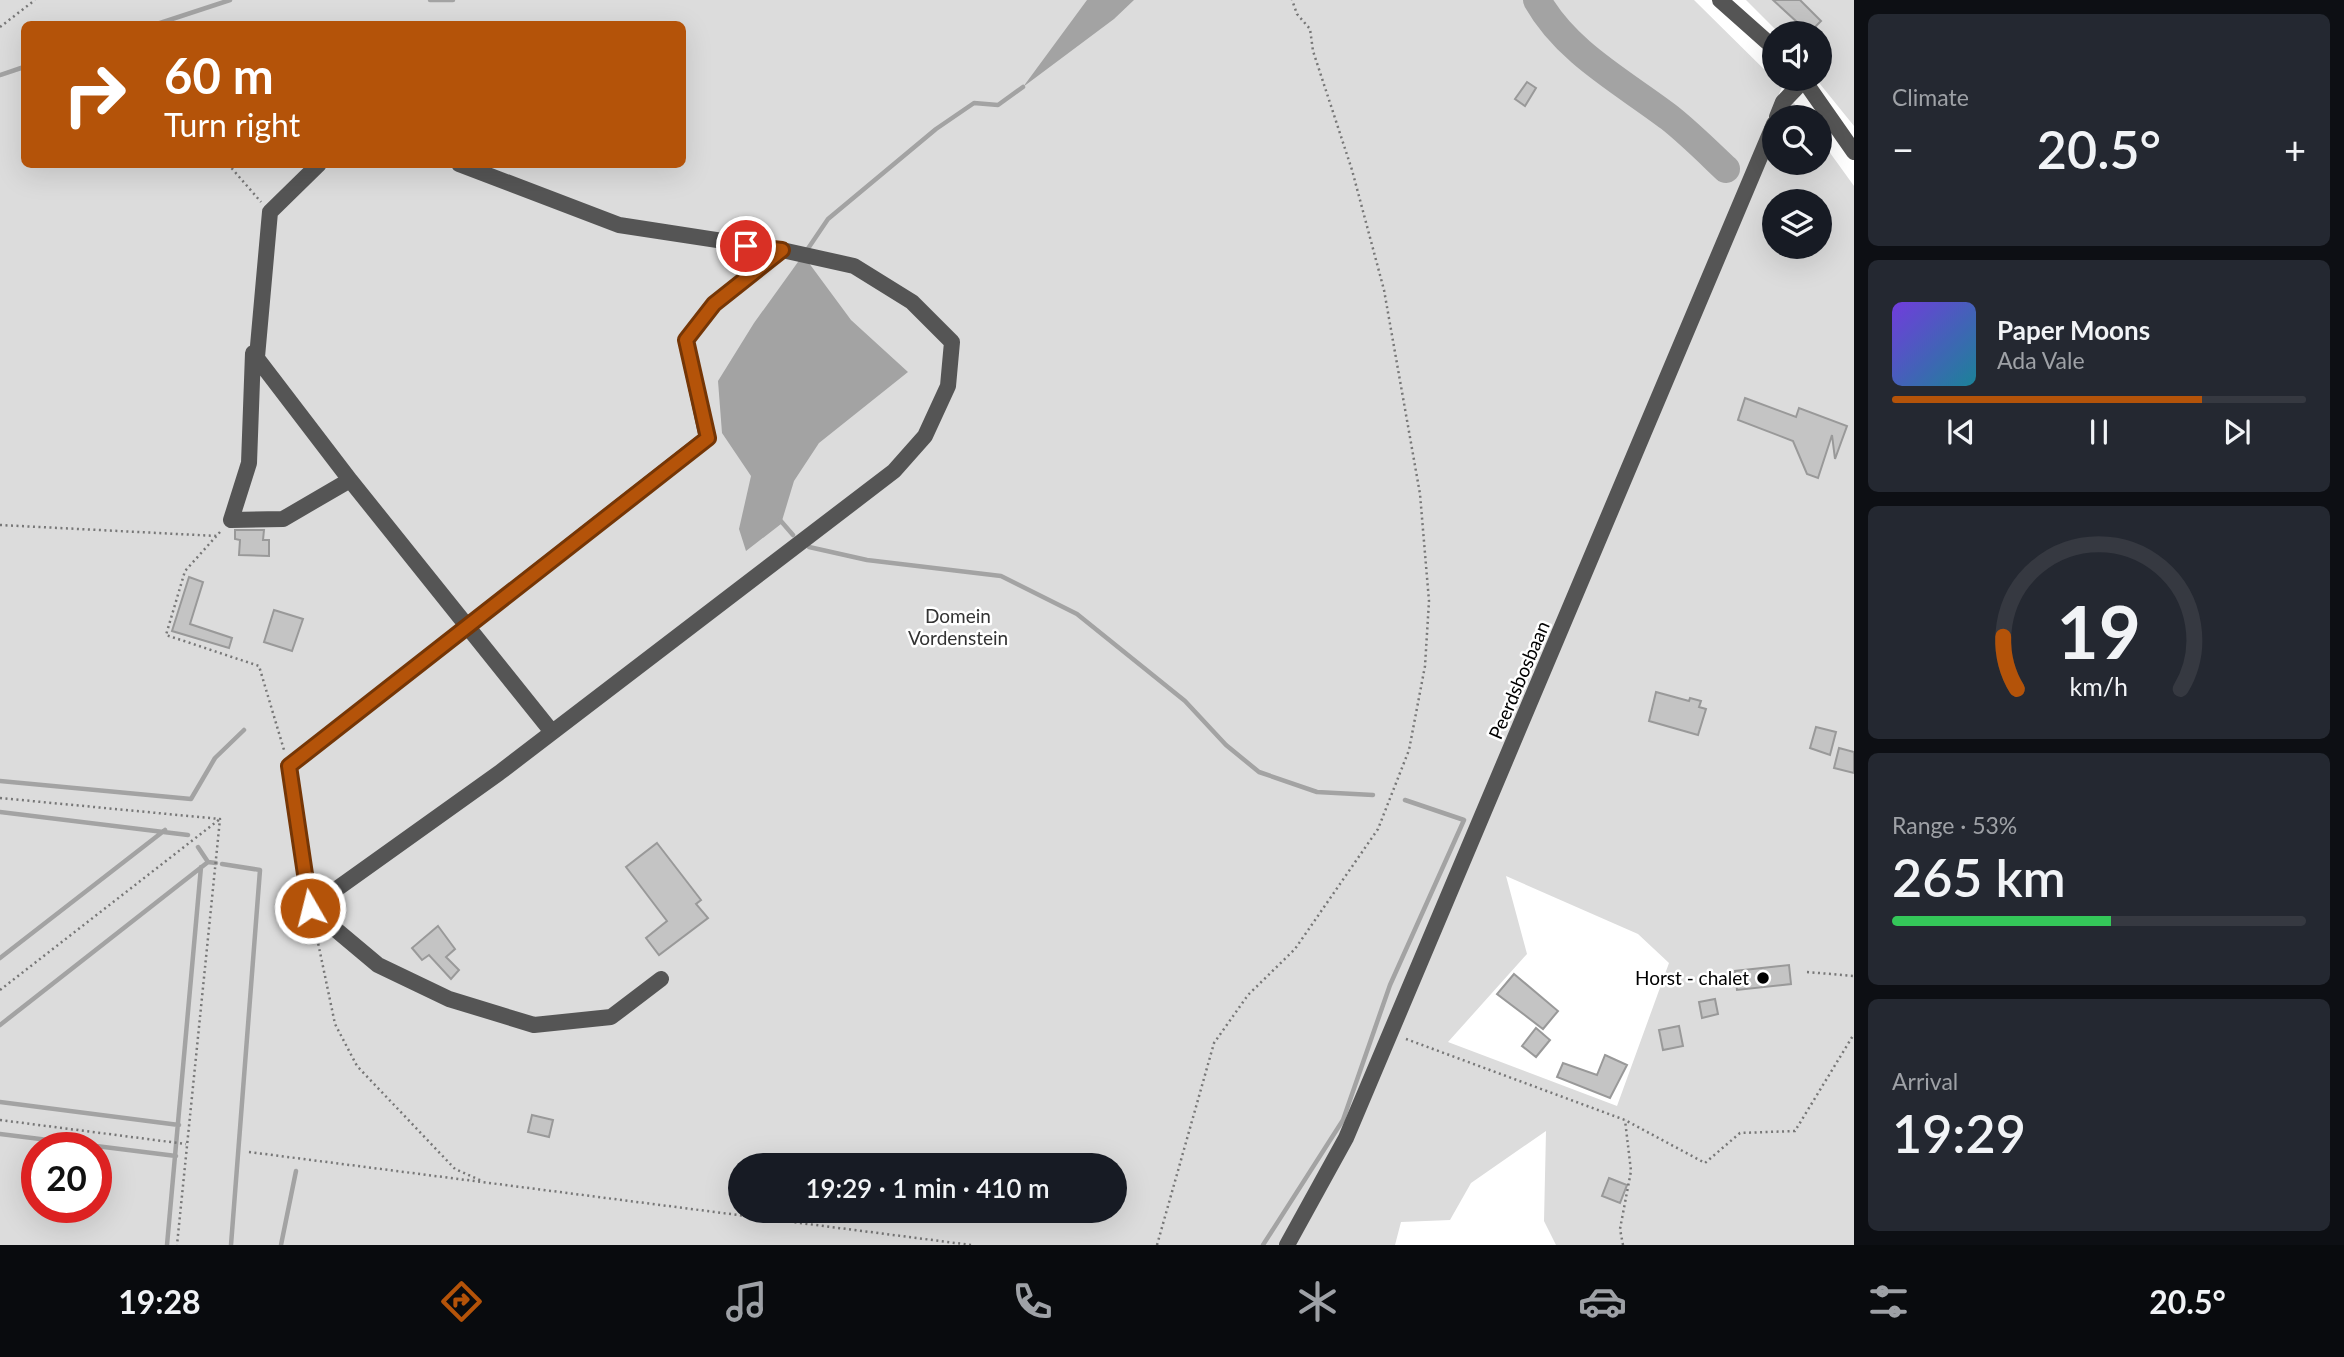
<!DOCTYPE html>
<meta charset="utf-8">
<style>
:root{--surface:#171b24;--page:#242831;--text:#f1f3f6;--muted:#9ea1a6;--line:#363941;--accent:#b45309}
body{margin:0;font-family:Lato,sans-serif;background:var(--page);color:var(--text);height:100vh;display:flex;flex-direction:column;font-size:26px;white-space:nowrap}
*{box-sizing:border-box;margin:0}
p{font-size:23px;color:var(--muted)}
.icon{flex:none;width:38px;height:38px;fill:none;stroke:currentColor;stroke-width:2;stroke-linecap:round;stroke-linejoin:round}
.map{position:relative;flex:1;overflow:hidden}
.drawer{display:flex;flex-direction:column;gap:14px;padding:14px;background:#0d0f14;width:490px}
.drawer>*{flex:none}
.hud{position:absolute;left:21px;top:21px;width:665px;height:147px;border-radius:10px;box-shadow:0 7px 28px #0002;background:#b45309;color:#fff;overflow:hidden}
.buttons{position:absolute;left:1762px;top:21px;display:grid;gap:14px}
.buttons a{display:grid;place-items:center;width:70px;height:70px;border-radius:50%;background:var(--surface);box-shadow:0 7px 28px #0002;font-size:35px}
.speed{position:absolute;left:21px;top:1132px;display:flex;gap:14px;font-size:35px;font-weight:700;text-align:center}
.speed>*{display:grid;place-content:center;width:91px;height:91px;border-radius:50%;background:var(--surface);box-shadow:0 7px 28px #0002;line-height:1}
.speed .limit{border:10px solid #d22;background:#fff;color:#111}
.pin{position:absolute;display:grid;place-items:center;width:60px;height:60px;color:#fff;margin:-30px;border:4px solid #fff;border-radius:50%;box-shadow:0 2px 7px #0007}
.me{position:absolute;width:77px;margin:-38px;rotate:352deg;stroke-linejoin:round;filter:drop-shadow(0 0 5px #0008)}
.turn{display:flex;align-items:center;gap:24px;height:147px;padding:0 28px;font-size:32px}
.turn .icon{width:91px;height:91px;stroke-width:2.5}
.turn b{display:block;font-size:49px;line-height:60px}
.big{font-size:52px;font-weight:600;line-height:1.1}
.drawer .card{flex:1;display:flex;flex-direction:column;justify-content:center;gap:10px;min-width:0;padding:0 24px;border-radius:10px;background:var(--page)}
.drawer .dial{align-items:center;gap:0}
.dial svg{height:182px;overflow:visible;fill:none;stroke:var(--line);stroke-width:7;stroke-linecap:round;text-anchor:middle}
.dial text{fill:var(--text);stroke:none}
.song{display:flex;align-items:center;gap:21px}
.cover{width:84px;height:84px;border-radius:10px;background:linear-gradient(135deg,hsl(260 70% 55%),hsl(190 70% 35%))}
.played{height:7px;border-radius:4px;background:linear-gradient(90deg,var(--accent) 75%,var(--line) 75%)}
.keys{display:flex;justify-content:space-around;direction:ltr}
.heat{display:flex;justify-content:space-between;align-items:center;font-size:38px;direction:ltr}
.charge{height:10px;border-radius:5px;background:linear-gradient(90deg,#34c759 53%,var(--line) 0)}
.trip{position:absolute;left:728px;top:1153px;width:399px;height:70px;border-radius:35px;background:var(--surface);box-shadow:0 7px 28px #0002;font-weight:600;line-height:70px;text-align:center}
.tab-bar{display:flex;height:112px;justify-content:space-around;align-items:center;background:#090b0e;color:var(--muted)}
.tab-bar .icon{width:49px;height:49px}
.tab-bar .selected{color:var(--accent)}
.tab-bar b{font-size:32px;color:var(--text)}
main{display:flex;flex:1;min-height:0}
.map>svg:first-child{display:block}
.green{fill:#dcdcdc;fill-rule:evenodd}
.water{fill:#a3a3a3}
.lines{fill:none;stroke-linecap:round;stroke-linejoin:round}
.stream{stroke:#a3a3a3;stroke-width:4.5}
.river{stroke:#a3a3a3;stroke-width:28}
.building{fill:#c4c4c4;stroke:#999;stroke-width:2}
.path{stroke:#777;stroke-width:2.5;stroke-dasharray:2 3.5;stroke-linecap:butt}
.minor{stroke:#555;stroke-width:16}
.route-casing{stroke:#753606;stroke-width:18}
.route{stroke:#b45309;stroke-width:12}
.poi-dot{fill:#000;stroke:#fff;stroke-width:2.5}
.labels{text-anchor:middle;stroke-width:5;stroke-linejoin:round;paint-order:stroke}
.park-label{font-size:19px;fill:#333;stroke:#fff}
.street-label{font-size:19px;fill:#000;stroke:#fff}
.poi-label{font-size:19px;fill:#000;stroke:#fff;text-anchor:end}
</style>
<main>
<div class="map">
<svg width="1854" height="1245" viewBox="0 0 1854 1245">
<rect width="100%" height="100%" fill="#fff"/>
<path class="green" d="M0 0H1694L1782 87 1777 99 1794 103 1805 117H1774V163H1820V139L1854 186V1245H1556L1544 1221 1546 1131 1471 1183 1450 1220 1401 1222 1395 1245H0ZM24 24H682V164H24ZM1774 201H1820V247H1774ZM1506 876 1638 934 1669 963 1617 1106 1448 1042 1527 954ZM37 1148H96V1208H37ZM740 1166H1115V1211H740Z
M1746 0H1854V126L1816 79H1820V33H1779Z"/>
<path class="water" d="M1087 0H1134L1114 19 1023 87Z
M803 255 851 320 908 372 819 443 794 481 781 524 746 551 739 529 751 476 722 433 718 381 754 323Z"/>
<g class="lines">
<path class="stream" d="M430 0H453
M157 24 230 0
M0 75 24 67
M807 250 828 219 936 129 974 103 998 105 1023 87
M780 520 793 535
M809 547 867 560 1001 576 1077 614 1185 701 1226 745 1259 772 1317 792 1373 795
M0 781 191 799 215 758 244 730
M0 812 188 835
M208 862 216 863
M222 864 260 870 231 1245
M0 958 165 830
M0 1025 208 862 198 847
M0 1102 179 1125
M0 1134 176 1156
M167 1245 201 867
M281 1245 296 1171
M1263 1245 1343 1120 1390 985 1464 820 1405 800"/>
<path class="river" d="M1537 0C1567 53 1623 82 1670 118 1690 134 1708 152 1726 169"/>
</g>
<path class="building" d="M1773 0H1800L1821 21 1809 33Z
M1527 82 1536 88 1525 106 1515 99Z
M1745 398 1796 417 1799 408 1847 426 1835 459 1832 435 1818 478 1807 474 1793 441 1738 420Z
M235 530H264L263 540H269V556L239 555 240 540 235 539Z
M189 577 203 582 190 624 232 638 229 648 172 631Z
M274 610 303 619 292 651 264 642Z
M1656 692 1689 701 1690 698 1701 701 1699 707 1706 709 1698 735 1649 721Z
M1816 727 1836 732 1830 755 1810 748Z
M1839 748 1854 752V773L1834 768Z
M657 843 701 900 696 904 708 918 659 955 646 938 667 921 626 867Z
M438 926 455 949 446 957 459 970 451 979 429 955 422 960 412 948Z
M1789 965 1791 984 1737 990 1735 971Z
M1514 974 1558 1011 1543 1029 1497 994Z
M1715 999 1718 1014 1702 1018 1699 1002Z
M1679 1026 1683 1046 1663 1050 1659 1030Z
M1536 1028 1550 1040 1536 1057 1522 1046Z
M1605 1055 1627 1065 1610 1098 1557 1077 1563 1063 1597 1075Z
M532 1115 553 1120 549 1137 528 1132Z
M1609 1178 1627 1185 1620 1203 1602 1196Z"/>
<g class="lines">
<path class="path" d="M0 27 35 0
M228 164 261 202
M0 525 217 536
M220 532 185 571 166 635 259 666 284 750
M0 798 220 819 177 1245
M316 933 335 1024 357 1066 455 1169 482 1181
M1807 972 1854 976
M0 990 220 819
M1406 1039 1625 1120 1705 1163 1740 1133 1795 1131 1854 1034
M0 1120 186 1144
M249 1152 971 1245
M1157 1245 1214 1043 1248 995 1295 949 1378 829 1409 750 1425 666 1429 601 1420 494 1384 290 1352 170 1313 51 1310 29 1297 14 1292 0
M1623 1245 1620 1229 1631 1171 1625 1120"/>
<path class="minor" d="M1720 0 1774 48
M1803 79 1854 152
M1777 117 1783 102 1804 80
M459 164 619 225 782 250
M257 357 270 212 319 164
M350 480 253 353 249 463 231 520 283 519 350 480 552 732
M310 908 289 766 707 438 686 340 714 304 782 250 854 266 912 302 952 342 948 386 925 436 894 471 499 773 310 908 378 965 449 999 534 1025 611 1017 661 979
M1287 1245 1346 1138 1774 124"/>
</g>
<g class="lines">
<defs>
<path id="route" d="M310 908 289 766 708 438 686 340 714 304 782 250 746 246"/>
</defs>
<use href="#route" class="route-casing"/>
<use href="#route" class="route"/>
</g>
<circle class="poi-dot" cx="1763" cy="978" r="7"/>
<g class="labels">
<g class="park-label">
<text x="958" y="623">Domein<tspan x="958" dy="22">Vordenstein</tspan></text>
</g>
<g class="street-label">
<text transform="translate(1519 680) rotate(-67)" y="7">Peerdsbosbaan</text>
</g>
<g class="poi-label">
<text x="1749" y="985">Horst - chalet</text>
</g>
</g>
</svg>
<div class="buttons">
<a><svg class="icon" aria-label="sound" viewBox="0 0 24 24"><path d="M4 9h4l5-4v14l-5-4H4zM17 9q2 3 0 6"/></svg></a>
<a><svg class="icon" aria-label="search" viewBox="0 0 24 24"><circle cx="10" cy="10" r="6"/><path d="M15 15l6 6"/></svg></a>
<a><svg class="icon" aria-label="layers" viewBox="0 0 24 24"><path d="M12 4l9 5-9 5-9-5zM3 14l9 5 9-5"/></svg></a>
</div>
<div class="speed"><div class="limit">20</div></div>
<div class="pin" style="left:746px;top:246px;background:#d93025"><svg class="icon" aria-label="arrive" viewBox="0 0 24 24"><path d="M6 21V4h12l-3 4 3 4H6"/></svg></div>
<svg class="me" style="left:310px;top:908px" viewBox="-20 -20 40 40"><circle r="17" fill="#b45309" stroke="#fff" stroke-width="3"/><path d="M0-11L8 9 0 5-8 9z" fill="#fff"/></svg>
<div class="trip">19:29 · 1 min · 410 m</div>
<div class="hud">
<div class="turn"><svg class="icon" aria-label="right" viewBox="0 0 24 24"><path d="M7 20v-9h11M14 6l5 5-5 5"/></svg><div><b>60 m</b>Turn right</div></div>
</div>
</div>
<section class="drawer">
<div class="card"><p>Climate</p>
<div class="heat"><a>−</a><b class="big">20.5°</b><a>+</a></div>
</div>
<div class="card">
<div class="song"><i class="cover"></i><div><b>Paper Moons</b><p>Ada Vale</p></div></div>
<div class="played"></div>
<div class="keys"><svg class="icon" aria-label="previous" viewBox="0 0 24 24"><path d="M18 5L8 12l10 7zM5 5v14"/></svg><svg class="icon" aria-label="pause" viewBox="0 0 24 24"><path d="M8 5v14M16 5v14"/></svg><svg class="icon" aria-label="next" viewBox="0 0 24 24"><path d="M6 5l10 7-10 7zM19 5v14"/></svg></div>
</div>
<div class="card dial"><svg viewBox="0 0 100 80">
<path d="M14 69A42 42 0 1 1 86 69"/>
<path d="M14 69A42 42 0 0 1 8 46" stroke="#b45309"/>
<text x="50" y="56" font-size="32" font-weight="700">19</text>
<text x="50" y="72" font-size="11">km/h</text>
</svg></div>
<div class="card"><p>Range · 53%</p><b class="big">265 km</b><div class="charge"></div></div>
<div class="card"><p>Arrival</p><b class="big">19:29</b></div>
</section>
</main>
<nav class="tab-bar">
<b>19:28</b>
<svg class="icon selected" aria-label="directions" viewBox="0 0 24 24"><path d="M12 3l9 9-9 9-9-9zM9 14v-3h6M13 9l2 2-2 2"/></svg>
<svg class="icon" aria-label="music" viewBox="0 0 24 24"><path d="M9 18V5l10-2v13"/><circle cx="6" cy="18" r="3"/><circle cx="16" cy="16" r="3"/></svg>
<svg class="icon" aria-label="phone" viewBox="0 0 24 24"><path d="M5 4h4l2 5-3 2q2 4 5 5l2-3 5 2v4C11 20 4 13 5 4z"/></svg>
<svg class="icon" aria-label="climate" viewBox="0 0 24 24"><path d="M12 3v18M4 7l16 10M4 17L20 7"/></svg>
<svg class="icon" aria-label="car" viewBox="0 0 24 24"><path d="M5 17H2v-5l4-1 3-4h7l3 4 3 1v5h-3M9 17h6M6 11h13"/><circle cx="7" cy="17" r="2"/><circle cx="17" cy="17" r="2"/></svg>
<svg class="icon" aria-label="filters" viewBox="0 0 24 24"><path d="M4 7h16M4 17h16"/><circle cx="9" cy="7" r="2"/><circle cx="15" cy="17" r="2"/></svg>
<b>20.5°</b>
</nav>
